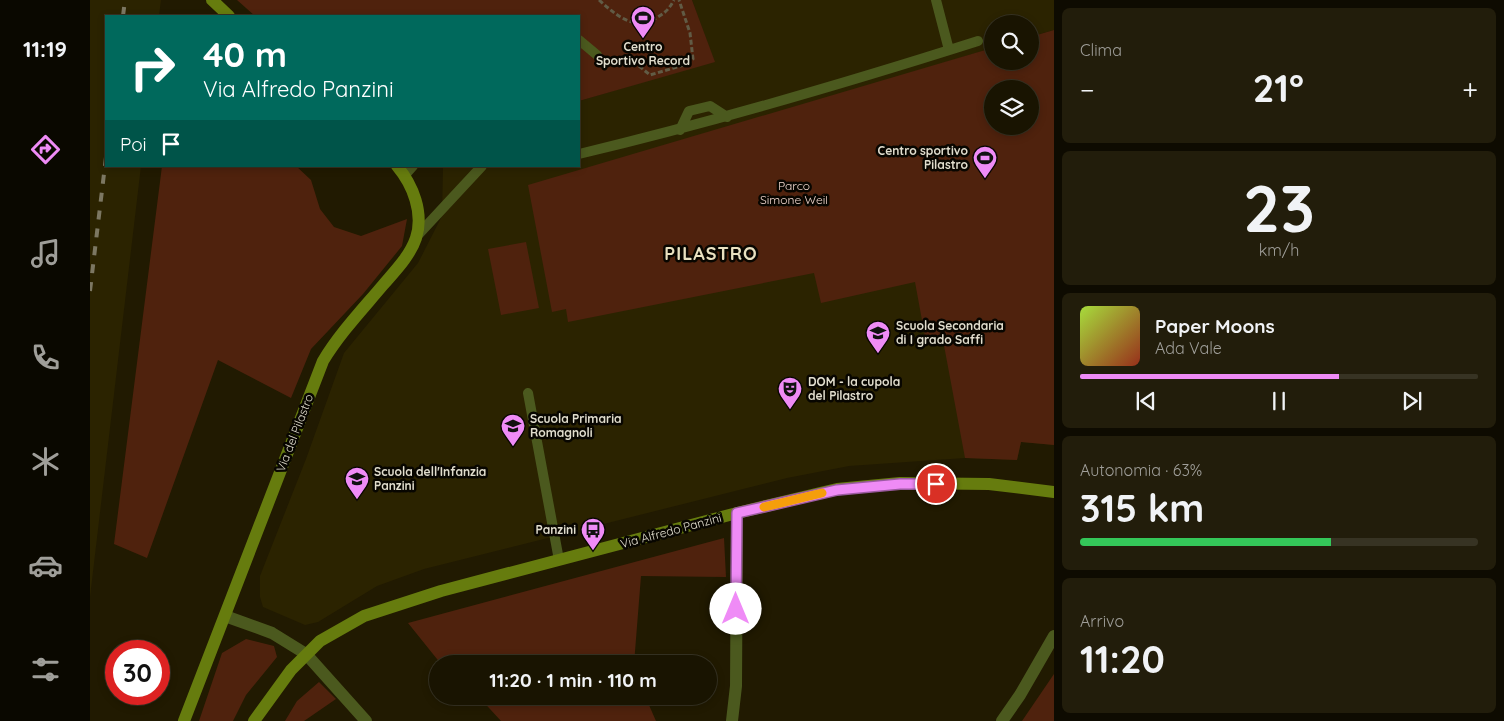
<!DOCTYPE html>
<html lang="it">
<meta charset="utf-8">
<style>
:root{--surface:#191401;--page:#221d0b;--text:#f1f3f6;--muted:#9f9e99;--line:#373323;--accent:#ef8bf6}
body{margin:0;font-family:Quicksand,sans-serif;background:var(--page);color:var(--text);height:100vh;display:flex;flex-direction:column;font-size:19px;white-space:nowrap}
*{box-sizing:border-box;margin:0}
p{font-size:16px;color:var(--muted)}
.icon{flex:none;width:28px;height:28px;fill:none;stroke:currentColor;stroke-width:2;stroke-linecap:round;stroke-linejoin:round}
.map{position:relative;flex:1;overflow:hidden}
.side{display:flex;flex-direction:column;gap:8px;padding:8px;background:#0e0b01;width:450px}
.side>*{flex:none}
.guide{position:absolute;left:15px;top:15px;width:475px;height:152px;border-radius:0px;box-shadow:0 2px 8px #0003,0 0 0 1px var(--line);background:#00695c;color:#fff;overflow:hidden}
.buttons{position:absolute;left:894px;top:15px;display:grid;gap:10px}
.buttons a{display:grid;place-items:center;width:55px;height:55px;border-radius:50%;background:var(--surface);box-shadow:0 2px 8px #0003,0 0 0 1px var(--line);font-size:25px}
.speed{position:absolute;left:15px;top:640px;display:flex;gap:10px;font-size:25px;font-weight:700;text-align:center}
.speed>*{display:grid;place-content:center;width:65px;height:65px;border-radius:50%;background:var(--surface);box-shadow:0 2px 8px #0003,0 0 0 1px var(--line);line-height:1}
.speed .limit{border:8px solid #d22;background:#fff;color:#111}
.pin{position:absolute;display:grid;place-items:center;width:42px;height:42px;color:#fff;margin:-21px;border:2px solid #fff;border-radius:50%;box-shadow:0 1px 5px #0007}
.me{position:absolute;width:55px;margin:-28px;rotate:0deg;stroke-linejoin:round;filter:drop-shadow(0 0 4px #0008)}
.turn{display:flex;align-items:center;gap:18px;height:105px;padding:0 15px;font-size:22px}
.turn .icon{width:65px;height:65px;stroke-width:2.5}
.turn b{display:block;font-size:35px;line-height:42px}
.then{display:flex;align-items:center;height:48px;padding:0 15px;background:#0003;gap:10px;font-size:19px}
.big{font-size:38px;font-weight:800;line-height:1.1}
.side .widget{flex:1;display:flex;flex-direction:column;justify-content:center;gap:8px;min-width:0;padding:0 18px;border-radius:8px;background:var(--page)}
.side .dial{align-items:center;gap:0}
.dial b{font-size:65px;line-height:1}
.song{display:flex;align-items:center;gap:15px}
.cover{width:60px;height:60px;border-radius:8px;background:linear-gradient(135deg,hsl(80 70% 55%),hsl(10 70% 35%))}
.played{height:5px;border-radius:2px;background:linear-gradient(90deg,var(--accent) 65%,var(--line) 65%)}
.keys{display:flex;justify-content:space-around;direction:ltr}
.heat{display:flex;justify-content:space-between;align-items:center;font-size:28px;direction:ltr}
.charge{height:8px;border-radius:4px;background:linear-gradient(90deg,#34c759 63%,var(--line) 0)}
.trip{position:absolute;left:339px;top:655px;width:288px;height:50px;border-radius:25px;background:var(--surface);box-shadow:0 2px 8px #0003,0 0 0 1px var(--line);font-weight:800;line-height:50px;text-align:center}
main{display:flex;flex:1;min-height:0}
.tabs{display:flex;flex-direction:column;width:90px;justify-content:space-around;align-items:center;background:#0a0800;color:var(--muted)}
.tabs .icon{width:35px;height:35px}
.tabs .on{color:var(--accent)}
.tabs b{font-size:22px;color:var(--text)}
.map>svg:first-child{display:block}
.built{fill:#2b2300}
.green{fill:#4f220d;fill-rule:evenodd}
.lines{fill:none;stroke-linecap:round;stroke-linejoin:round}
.path{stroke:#615b45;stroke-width:3;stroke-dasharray:5 2.5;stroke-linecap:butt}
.lane{stroke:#4b591e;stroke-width:10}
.street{stroke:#4b591e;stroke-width:12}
.secondary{stroke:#667c0e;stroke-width:12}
.rail{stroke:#7c7762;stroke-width:4;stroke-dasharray:9 9;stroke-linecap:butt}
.route-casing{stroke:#9b5aa0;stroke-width:12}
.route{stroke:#ef8bf6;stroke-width:9}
.slow{stroke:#f59e0b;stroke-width:9}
.labels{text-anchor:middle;stroke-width:5;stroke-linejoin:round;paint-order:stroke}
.poi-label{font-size:12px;font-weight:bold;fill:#e1ddcd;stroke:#080600;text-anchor:start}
.park-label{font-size:12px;fill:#f2d8ce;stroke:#080600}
.street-label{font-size:12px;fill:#e1ddcd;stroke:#080600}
.district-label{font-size:18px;font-weight:bold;letter-spacing:1px;fill:#e9e1c0;stroke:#080600}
</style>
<main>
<nav class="tabs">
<b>11:19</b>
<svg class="icon on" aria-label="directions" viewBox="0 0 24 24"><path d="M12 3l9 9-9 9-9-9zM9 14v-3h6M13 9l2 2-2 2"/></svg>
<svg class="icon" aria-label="music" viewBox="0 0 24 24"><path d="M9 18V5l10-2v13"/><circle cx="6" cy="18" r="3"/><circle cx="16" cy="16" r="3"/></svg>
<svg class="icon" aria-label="phone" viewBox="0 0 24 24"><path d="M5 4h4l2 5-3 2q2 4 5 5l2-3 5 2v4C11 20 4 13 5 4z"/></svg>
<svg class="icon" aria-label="climate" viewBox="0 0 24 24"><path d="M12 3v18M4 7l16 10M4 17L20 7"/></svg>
<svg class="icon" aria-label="car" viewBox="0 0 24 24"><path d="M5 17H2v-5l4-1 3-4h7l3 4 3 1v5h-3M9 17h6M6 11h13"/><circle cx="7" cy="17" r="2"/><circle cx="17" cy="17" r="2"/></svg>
<svg class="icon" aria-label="filters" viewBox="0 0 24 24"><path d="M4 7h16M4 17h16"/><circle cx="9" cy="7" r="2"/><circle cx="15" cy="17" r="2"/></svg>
</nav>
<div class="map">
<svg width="964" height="721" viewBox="0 0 964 721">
<rect width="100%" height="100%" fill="#211a01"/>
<path class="built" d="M0 0H71L69 16H16V166H51L0 597Z
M602 0H964V30L940 37V24H902V48L729 101 964 445 931 442 927 460 875 458 759 466 697 478 334 569 287 586 228 622 215 625 173 607 170 597V576L216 459 254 353 328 263 352 216 353 167 489 166V101L624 61Z"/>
<path class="green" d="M147 0H602L625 62 489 101V16H165Z
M964 30V445L931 442 927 460 875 458 853 340 836 342 825 282 731 303 724 273 478 322 476 309 462 312 438 185 902 48V61H940V37ZM902 89H940V126H902Z
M72 166H206L221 180 230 209 244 227 271 236 317 219 312 246 273 294 221 349 201 398 128 360 57 558 24 544Z
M436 242 449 308 411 315 398 249Z
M634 538 636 577 551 576 544 664H351L318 623Z
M156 639 184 646 187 657 156 695 143 721H109L132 653Z
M964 674V721H932Z
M229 682 246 699 214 721H195L207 701Z
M388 696H555L566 721H411Z"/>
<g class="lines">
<path class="path" d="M509 0C527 16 545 32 568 17 576 12 579 9 584 0
M549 66 560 75 597 64 603 59 600 33 589 0"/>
<path class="lane" d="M846 0 859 50
M489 40 507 55
M590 130 599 111 620 106 637 117
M489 154C623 122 756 83 888 41
M315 175 323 166
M326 237 392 166
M438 393 469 560"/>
<path class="street" d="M135 616 182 633 216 654 276 721
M642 721 646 686 647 513
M912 721 930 695 964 636"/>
<path class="secondary" d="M122 0 139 16
M94 721 233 361C250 333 272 310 293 285 305 271 320 256 326 238 334 213 323 185 307 166
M164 721 201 670 230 641 274 616 351 591 647 513 747 489 810 483 899 484 964 492"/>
<path class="rail" d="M33 16 35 0
M0 291 16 157"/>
</g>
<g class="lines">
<defs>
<path id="route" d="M646 609 647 513 747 490 810 484H846"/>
</defs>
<use href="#route" class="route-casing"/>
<use href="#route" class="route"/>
<path class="slow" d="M674 507 732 493"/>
</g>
<defs>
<symbol id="stadium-pin" viewBox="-11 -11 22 30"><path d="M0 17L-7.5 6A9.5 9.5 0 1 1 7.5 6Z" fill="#ef8bf6" stroke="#080600"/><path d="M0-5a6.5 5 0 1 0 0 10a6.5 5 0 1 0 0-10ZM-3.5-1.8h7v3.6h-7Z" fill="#111"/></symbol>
<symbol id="school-pin" viewBox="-11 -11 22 30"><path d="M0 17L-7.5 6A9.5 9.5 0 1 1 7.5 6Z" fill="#ef8bf6" stroke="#080600"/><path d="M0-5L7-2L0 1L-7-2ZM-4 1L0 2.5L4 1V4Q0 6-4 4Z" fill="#111"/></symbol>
<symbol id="theatre-pin" viewBox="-11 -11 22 30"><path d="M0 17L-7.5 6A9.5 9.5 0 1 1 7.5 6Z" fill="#ef8bf6" stroke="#080600"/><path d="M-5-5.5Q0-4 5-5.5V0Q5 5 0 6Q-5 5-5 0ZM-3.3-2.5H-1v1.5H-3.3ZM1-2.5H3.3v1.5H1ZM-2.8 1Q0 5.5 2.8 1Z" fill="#111"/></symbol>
<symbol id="bus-pin" viewBox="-11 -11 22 30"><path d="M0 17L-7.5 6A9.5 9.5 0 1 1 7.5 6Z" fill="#ef8bf6" stroke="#080600"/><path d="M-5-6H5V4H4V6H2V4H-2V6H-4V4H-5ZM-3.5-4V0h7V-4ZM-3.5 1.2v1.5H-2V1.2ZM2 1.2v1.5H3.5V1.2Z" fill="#111"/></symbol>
</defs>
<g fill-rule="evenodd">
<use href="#stadium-pin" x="539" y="4" width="28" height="38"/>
<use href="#stadium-pin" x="881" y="144" width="28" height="38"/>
<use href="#school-pin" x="774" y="319" width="28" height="38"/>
<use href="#theatre-pin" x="686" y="375" width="28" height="38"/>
<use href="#school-pin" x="409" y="412" width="28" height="38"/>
<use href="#school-pin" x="253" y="465" width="28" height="38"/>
<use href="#bus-pin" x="489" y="516" width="28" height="38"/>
</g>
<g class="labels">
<g class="poi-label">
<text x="553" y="51" text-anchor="middle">Centro<tspan x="553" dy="14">Sportivo Record</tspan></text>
<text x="878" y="155" text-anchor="end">Centro sportivo<tspan x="878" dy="14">Pilastro</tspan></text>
<text x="806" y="330">Scuola Secondaria<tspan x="806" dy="14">di I grado Saffi</tspan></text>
<text x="718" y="386">DOM - la cupola<tspan x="718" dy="14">del Pilastro</tspan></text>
<text x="440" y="423">Scuola Primaria<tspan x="440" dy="14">Romagnoli</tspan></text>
<text x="284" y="476">Scuola dell'Infanzia<tspan x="284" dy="14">Panzini</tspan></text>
<text x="486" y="534" text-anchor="end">Panzini</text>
</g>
<g class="park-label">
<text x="704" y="190">Parco<tspan x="704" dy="14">Simone Weil</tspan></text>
</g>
<g class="street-label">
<text transform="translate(205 433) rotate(-69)" y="4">Via del Pilastro</text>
<text transform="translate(581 531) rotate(-15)" y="4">Via Alfredo Panzini</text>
</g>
<g class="district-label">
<text x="621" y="260">PILASTRO</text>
</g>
</g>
</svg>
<div class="buttons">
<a><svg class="icon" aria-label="search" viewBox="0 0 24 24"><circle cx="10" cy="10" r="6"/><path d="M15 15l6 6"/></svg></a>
<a><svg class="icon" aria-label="layers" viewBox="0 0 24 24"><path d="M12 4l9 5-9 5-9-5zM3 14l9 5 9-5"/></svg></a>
</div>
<div class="speed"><div class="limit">30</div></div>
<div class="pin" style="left:846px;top:484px;background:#d93025"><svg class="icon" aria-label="arrive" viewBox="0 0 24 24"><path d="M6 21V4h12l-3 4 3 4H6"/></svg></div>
<svg class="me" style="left:646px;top:609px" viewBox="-20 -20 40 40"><circle r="19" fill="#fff"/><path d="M0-13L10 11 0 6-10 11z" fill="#ef8bf6"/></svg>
<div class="trip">11:20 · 1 min · 110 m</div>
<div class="guide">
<div class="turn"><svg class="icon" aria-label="right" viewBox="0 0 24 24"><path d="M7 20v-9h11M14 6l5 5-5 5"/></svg><div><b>40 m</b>Via Alfredo Panzini</div></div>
<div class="then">Poi<svg class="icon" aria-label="arrive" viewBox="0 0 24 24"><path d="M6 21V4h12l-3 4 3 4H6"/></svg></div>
</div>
</div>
<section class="side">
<div class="widget"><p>Clima</p>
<div class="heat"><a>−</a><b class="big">21°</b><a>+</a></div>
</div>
<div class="widget dial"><b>23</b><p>km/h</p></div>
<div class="widget">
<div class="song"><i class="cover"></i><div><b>Paper Moons</b><p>Ada Vale</p></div></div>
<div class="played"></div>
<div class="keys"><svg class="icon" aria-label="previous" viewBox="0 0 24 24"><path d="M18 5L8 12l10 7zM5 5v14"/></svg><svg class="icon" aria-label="pause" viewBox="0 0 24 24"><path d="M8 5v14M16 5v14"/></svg><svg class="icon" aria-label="next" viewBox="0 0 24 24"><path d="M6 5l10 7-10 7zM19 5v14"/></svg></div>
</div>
<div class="widget"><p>Autonomia · 63%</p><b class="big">315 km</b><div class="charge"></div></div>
<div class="widget"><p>Arrivo</p><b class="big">11:20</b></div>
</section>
</main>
